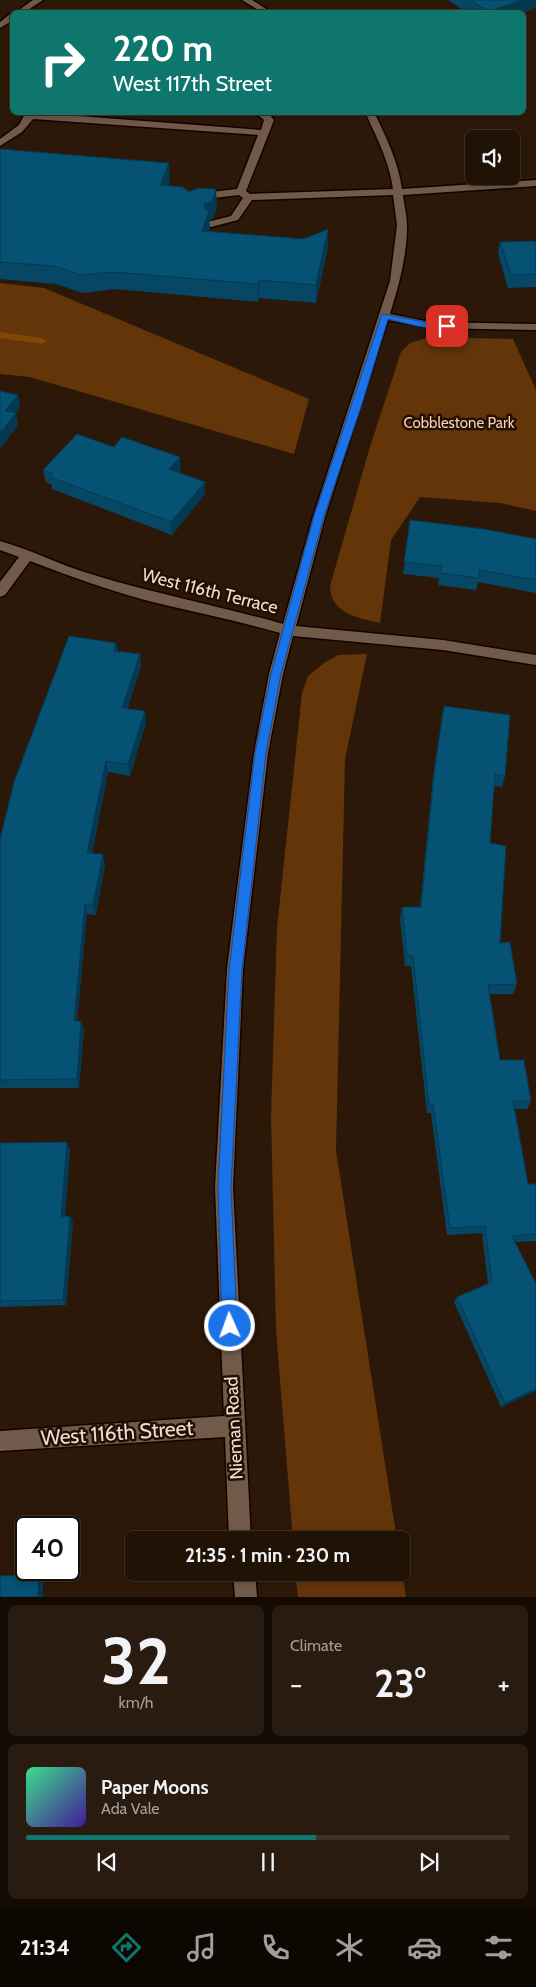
<!DOCTYPE html>
<meta charset="utf-8">
<style>
:root{--surface:#211206;--page:#291b10;--text:#f1f3f6;--muted:#a29e9b;--line:#3e3228;--accent:#0f766e}
body{margin:0;font-family:Cabin,sans-serif;background:var(--page);color:var(--text);height:100vh;display:flex;flex-direction:column;font-size:19px;white-space:nowrap}
*{box-sizing:border-box;margin:0}
p{font-size:16px;color:var(--muted)}
.icon{flex:none;width:28px;height:28px;fill:none;stroke:currentColor;stroke-width:2;stroke-linecap:round;stroke-linejoin:round}
.map{position:relative;height:1597px;overflow:hidden}
.details{display:flex;flex-direction:column;gap:8px;padding:8px;background:#120a03;flex:1}
.details>*{flex:none}
.banner{position:absolute;left:10px;top:10px;width:516px;height:105px;border-radius:8px;box-shadow:0 2px 8px #0003,0 0 0 1px var(--line);background:#0f766e;color:#fff;overflow:hidden}
.controls{position:absolute;left:465px;top:130px;display:grid;gap:10px}
.controls a{display:grid;place-items:center;width:55px;height:55px;border-radius:8px;background:var(--surface);box-shadow:0 2px 8px #0003,0 0 0 1px var(--line);font-size:25px}
.speed{position:absolute;left:15px;top:1516px;display:flex;gap:10px;font-size:25px;font-weight:700;text-align:center}
.speed>*{display:grid;place-content:center;width:65px;height:65px;border-radius:50%;background:var(--surface);box-shadow:0 2px 8px #0003,0 0 0 1px var(--line);line-height:1}
.speed .limit{border:2px solid #111;border-radius:8px;background:#fff;color:#111}
.pin{position:absolute;display:grid;place-items:center;width:42px;height:42px;color:#fff;margin:-21px;border-radius:10px;box-shadow:0 2px 8px #0006}
.me{position:absolute;width:55px;margin:-28px;rotate:358deg;stroke-linejoin:round;filter:drop-shadow(0 0 4px #0008)}
.turn{display:flex;align-items:center;gap:18px;height:105px;padding:0 20px;font-size:22px}
.turn .icon{width:65px;height:65px;stroke-width:2.5}
.turn b{display:block;font-size:35px;line-height:42px}
.big{font-size:38px;font-weight:800;line-height:1.1}
.details .widget{flex:1;display:flex;flex-direction:column;justify-content:center;gap:8px;min-width:0;padding:0 18px;border-radius:8px;background:var(--page)}
.details .dial{align-items:center;gap:0}
.dial b{font-size:65px;line-height:1}
.song{display:flex;align-items:center;gap:15px}
.cover{width:60px;height:60px;border-radius:8px;background:linear-gradient(135deg,hsl(150 70% 55%),hsl(260 70% 35%))}
.played{height:5px;border-radius:2px;background:linear-gradient(90deg,var(--accent) 60%,var(--line) 60%)}
.keys{display:flex;justify-content:space-around;direction:ltr}
.heat{display:flex;justify-content:space-between;align-items:center;font-size:28px;direction:ltr}
.details .tiles{flex:1;display:grid;gap:8px;grid-template-columns:1fr 1fr}
.widget:last-child{grid-column:span 2}
.trip{position:absolute;left:125px;top:1531px;width:285px;height:50px;border-radius:8px;background:var(--surface);box-shadow:0 2px 8px #0003,0 0 0 1px var(--line);font-weight:800;line-height:50px;text-align:center}
.tab-bar{display:flex;height:80px;justify-content:space-around;align-items:center;background:#0d0702;color:var(--muted)}
.tab-bar .icon{width:35px;height:35px}
.tab-bar .on{color:var(--accent)}
.tab-bar b{font-size:22px;color:var(--text)}
.map>svg:first-child{display:block}
.green{fill:#633509}
.lines{fill:none;stroke-linecap:round;stroke-linejoin:round}
.stream{fill:#844606;fill-rule:evenodd}
.minor-casing{stroke:#130300;stroke-width:3}
.minor{fill:#715a48;fill-rule:evenodd}
.wall{fill:#054764}
.shaded-wall{fill:#043951}
.building{fill:#065274;stroke:#043951}
.route{fill:#1a73e8;stroke:#114b97}
.labels{text-anchor:middle;stroke-width:5;stroke-linejoin:round;paint-order:stroke}
.far-park-label{font-size:15px;fill:#f6d1b6;stroke:#220f02}
.street-label{font-size:18px;fill:#ecded4;stroke:#220f02}
.near-street-label{font-size:21px;fill:#ecded4;stroke:#220f02}
</style>
<div class="map">
<svg width="536" height="1597" viewBox="0 0 536 1597">
<rect width="100%" height="100%" fill="#2c1808"/>
<path class="green" d="M0 283 44 288 309 399 294 454 30 377 0 374Z
M429 337 513 339 536 390V511L500 503 420 497 391 540 380 623C366 620 341 615 334 601 331 597 331 591 330 586L369 450 401 352 410 343Z
M367 654 345 759 336 1151 397 1540H293L276 1330 271 1116 277 928 302 693 308 676 324 663 338 655Z
M401 1567 406 1597H298L295 1573 401 1572Z"/>
<g class="lines">
<path class="stream" d="M0 332 42 338 47 341 42 344 0 338Z"/>
<defs>
<path id="minor" d="M33 0H43L25 12H16Z
M242 0H252L271 12H262Z
M9 15H12V21L0 28V22Z
M26 112 261 130 264 120 254 112H267L274 120 246 191 250 194 393 189C389 161 377 138 365 112H374C386 137 398 161 402 189L536 180V186L403 195C404 205 407 215 407 226 407 256 399 285 390 314L430 322 536 324V330L430 328 388 320 325 517 296 626 443 640 536 655V665L443 650 293 636 283 674 268 753 243 969 233 1187 251 1540H229L225 1437 0 1451V1431L224 1416 215 1187 227 969 254 753 269 674 280 633C242 622 204 614 165 605 119 594 74 578 30 561L5 595 0 597V582L19 557 0 550V541C32 550 62 566 94 575 156 594 220 606 283 624L313 517 390 281 397 225 393 195 252 200 238 220 211 227 207 226V222L231 216 243 198 239 195 205 199 199 202 194 199 202 193 237 189 258 135 33 119 22 132 0 146V139L19 125Z
M233 1572H255L257 1597H235Z"/>
</defs>
<use href="#minor" class="minor-casing"/>
<use href="#minor" class="minor"/>
</g>
<path class="wall" d="M448 0H536V7L524 13 466 12Z
M0 149 170 180 168 186 189 192 217 207 213 219 209 220 210 229 209 231 304 239 328 229V247L316 303 259 298 258 302 115 289 83 293 56 284 0 279Z
M536 241V287L508 288 498 254 500 242Z
M181 469 178 472 205 482V494L172 535 52 489V485L46 482 43 470Z
M410 520 536 539V593L478 582 476 590 438 585 439 578 403 574Z
M116 643 118 651 140 654 141 666 128 708 146 723 130 776 108 772 92 853 105 865 96 915 87 914 77 1021 84 1030 79 1088H0V839Z
M444 706 505 776 502 787 494 786 490 843 500 943 517 984 513 994H490L500 1060 531 1101 527 1109H515L528 1184H536V1241L515 1242 536 1391 501 1407 454 1302 457 1297 488 1284 482 1233 447 1235 431 1113H427L411 966H405L400 918 402 907H420L433 777Z
M67 1142 70 1150 65 1217 70 1216 73 1223 66 1305 0 1307V1143Z"/>
<path class="shaded-wall" d="M523 0H536V7L524 13 488 12Z
M169 163 170 180 162 203 160 185Z
M216 189 217 207 213 219 209 220 210 229 203 249 202 231 204 204Z
M328 229V247L316 303V285Z
M259 280V298L258 302V284Z
M18 395 20 407 16 413 18 425 0 449V433L5 411Z
M180 457 181 469 170 482 169 469Z
M205 482V494L172 535 171 522Z
M116 643 118 654 114 651Z
M140 654 141 666 124 719 122 708Z
M145 711 146 723 130 776 128 764Z
M106 761 108 772 90 864 87 853Z
M103 854 105 865 96 915 93 904Z
M85 904 87 914 76 1030 74 1021Z
M81 1021 84 1030 79 1088 77 1079Z
M67 1142 70 1150 64 1224 61 1217Z
M70 1216 73 1223 66 1305 63 1300Z
M536 1389V1391L501 1407 505 1403Z
M39 1574 43 1575V1597H38Z"/>
<path class="building" d="M471 0H523L488 12Z
M0 149 169 163 160 185 183 187 189 192 198 188 216 189 212 201 204 204 205 209 209 211 202 231 304 239 328 229 316 285 259 280 258 284 113 272 80 275 54 266 0 262Z
M536 241V274L511 275 500 242Z
M0 391 18 395 5 411 16 413 0 433Z
M77 434 114 447 122 437 180 457 169 469 205 482 171 522 50 477 53 474 43 470Z
M410 520 484 529 536 539V580L479 570V578L440 573 442 566 404 562Z
M69 636 116 643 114 651 140 654 122 708 145 711 128 764 106 761 87 853 103 854 93 904H85L74 1021H81L77 1079 0 1080V839L14 782Z
M444 706 510 715 505 776 495 774 490 843 506 846 500 943 510 942 517 984 488 985 500 1060H524L531 1101H513L528 1184H536V1234L512 1236 536 1284V1389L505 1403 457 1297 492 1282 485 1226 450 1228 433 1104 429 1105 413 956H407L402 907H421L435 765Z
M67 1142 61 1217 70 1216 63 1300 0 1301V1143Z
M39 1574 38 1597H0V1576Z"/>
<path class="route" d="M382 314 430 323H447L451 326C440 334 402 322 388 319L361 407 324 516 281 674 266 753 242 970 231 1187 237 1326 235 1332 230 1334 225 1332 222 1326 218 1187 229 970 255 753 271 674 314 516Z"/>
<g class="labels">
<g class="far-park-label">
<text x="459" y="428">Cobblestone Park</text>
</g>
<g class="street-label">
<text transform="translate(210 591) rotate(14)" y="6">West 116th Terrace</text>
<text transform="translate(234 1428) rotate(-93)" y="6">Nieman Road</text>
</g>
<g class="near-street-label">
<text transform="translate(117 1433) rotate(-4)" y="7">West 116th Street</text>
</g>
</g>
</svg>
<div class="controls">
<a><svg class="icon" aria-label="sound" viewBox="0 0 24 24"><path d="M4 9h4l5-4v14l-5-4H4zM17 9q2 3 0 6"/></svg></a>
</div>
<div class="speed"><div class="limit">40</div></div>
<div class="pin" style="left:447px;top:326px;background:#d93025"><svg class="icon" aria-label="arrive" viewBox="0 0 24 24"><path d="M6 21V4h12l-3 4 3 4H6"/></svg></div>
<svg class="me" style="left:230px;top:1326px" viewBox="-20 -20 40 40"><circle r="17" fill="#1a73e8" stroke="#fff" stroke-width="3"/><path d="M0-11L8 9 0 5-8 9z" fill="#fff"/></svg>
<div class="trip">21:35 · 1 min · 230 m</div>
<div class="banner">
<div class="turn"><svg class="icon" aria-label="right" viewBox="0 0 24 24"><path d="M7 20v-9h11M14 6l5 5-5 5"/></svg><div><b>220 m</b>West 117th Street</div></div>
</div>
</div>
<section class="details">
<div class="tiles">
<div class="widget dial"><b>32</b><p>km/h</p></div>
<div class="widget"><p>Climate</p>
<div class="heat"><a>−</a><b class="big">23°</b><a>+</a></div>
</div>
<div class="widget">
<div class="song"><i class="cover"></i><div><b>Paper Moons</b><p>Ada Vale</p></div></div>
<div class="played"></div>
<div class="keys"><svg class="icon" aria-label="previous" viewBox="0 0 24 24"><path d="M18 5L8 12l10 7zM5 5v14"/></svg><svg class="icon" aria-label="pause" viewBox="0 0 24 24"><path d="M8 5v14M16 5v14"/></svg><svg class="icon" aria-label="next" viewBox="0 0 24 24"><path d="M6 5l10 7-10 7zM19 5v14"/></svg></div>
</div>
</div>
</section>
<nav class="tab-bar">
<b>21:34</b>
<svg class="icon on" aria-label="directions" viewBox="0 0 24 24"><path d="M12 3l9 9-9 9-9-9zM9 14v-3h6M13 9l2 2-2 2"/></svg>
<svg class="icon" aria-label="music" viewBox="0 0 24 24"><path d="M9 18V5l10-2v13"/><circle cx="6" cy="18" r="3"/><circle cx="16" cy="16" r="3"/></svg>
<svg class="icon" aria-label="phone" viewBox="0 0 24 24"><path d="M5 4h4l2 5-3 2q2 4 5 5l2-3 5 2v4C11 20 4 13 5 4z"/></svg>
<svg class="icon" aria-label="climate" viewBox="0 0 24 24"><path d="M12 3v18M4 7l16 10M4 17L20 7"/></svg>
<svg class="icon" aria-label="car" viewBox="0 0 24 24"><path d="M5 17H2v-5l4-1 3-4h7l3 4 3 1v5h-3M9 17h6M6 11h13"/><circle cx="7" cy="17" r="2"/><circle cx="17" cy="17" r="2"/></svg>
<svg class="icon" aria-label="filters" viewBox="0 0 24 24"><path d="M4 7h16M4 17h16"/><circle cx="9" cy="7" r="2"/><circle cx="15" cy="17" r="2"/></svg>
</nav>
